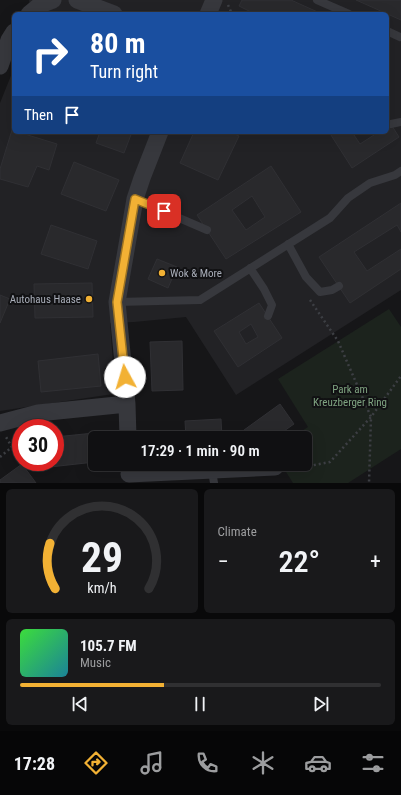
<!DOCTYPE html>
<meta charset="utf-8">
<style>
:root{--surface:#101012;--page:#19191b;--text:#f1f3f6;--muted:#9c9d9f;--line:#303032;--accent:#f2b134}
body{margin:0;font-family:"Roboto Condensed",sans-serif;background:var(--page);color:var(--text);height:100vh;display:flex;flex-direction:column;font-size:15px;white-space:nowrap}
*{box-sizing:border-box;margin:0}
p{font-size:13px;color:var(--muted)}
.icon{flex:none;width:22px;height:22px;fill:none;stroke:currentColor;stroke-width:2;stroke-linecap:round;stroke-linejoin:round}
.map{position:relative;height:483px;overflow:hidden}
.drawer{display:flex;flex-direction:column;gap:6px;padding:6px;background:#09090a;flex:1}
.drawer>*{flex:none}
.top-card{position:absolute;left:12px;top:12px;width:377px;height:122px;border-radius:6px;box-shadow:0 4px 16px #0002,0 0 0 1px var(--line);background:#1a4fa0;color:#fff;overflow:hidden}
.speed{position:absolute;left:12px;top:419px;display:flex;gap:8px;font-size:20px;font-weight:700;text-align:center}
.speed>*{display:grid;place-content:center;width:52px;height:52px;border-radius:50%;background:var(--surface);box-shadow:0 4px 16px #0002,0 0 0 1px var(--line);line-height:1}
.speed .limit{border:6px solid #d22;background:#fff;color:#111}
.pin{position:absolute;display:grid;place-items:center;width:34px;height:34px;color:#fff;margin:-17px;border-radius:8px;box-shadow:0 2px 6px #0006}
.me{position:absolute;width:44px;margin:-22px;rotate:354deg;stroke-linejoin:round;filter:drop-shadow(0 0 3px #0008)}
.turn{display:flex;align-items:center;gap:14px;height:84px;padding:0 12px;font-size:18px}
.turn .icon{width:52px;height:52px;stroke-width:2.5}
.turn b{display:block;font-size:28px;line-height:34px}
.then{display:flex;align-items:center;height:38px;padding:0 12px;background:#0003;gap:8px;font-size:15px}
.big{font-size:30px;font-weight:600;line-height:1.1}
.drawer .tile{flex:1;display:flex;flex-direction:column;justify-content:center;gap:6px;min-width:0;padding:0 14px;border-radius:6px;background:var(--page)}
.drawer .dial{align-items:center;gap:0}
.dial svg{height:104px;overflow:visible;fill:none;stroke:var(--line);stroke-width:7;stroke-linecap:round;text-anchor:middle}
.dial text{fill:var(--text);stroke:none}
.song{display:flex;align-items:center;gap:12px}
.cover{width:48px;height:48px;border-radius:6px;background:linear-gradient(135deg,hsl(120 70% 55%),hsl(190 70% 35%))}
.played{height:4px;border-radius:2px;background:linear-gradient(90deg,var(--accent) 40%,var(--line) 40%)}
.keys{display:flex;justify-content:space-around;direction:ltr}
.heat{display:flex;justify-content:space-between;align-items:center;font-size:22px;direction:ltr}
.drawer .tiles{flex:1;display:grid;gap:6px;grid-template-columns:1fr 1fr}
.tile:last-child{grid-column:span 2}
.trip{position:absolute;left:88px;top:431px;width:224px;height:40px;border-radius:6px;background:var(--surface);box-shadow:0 4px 16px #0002,0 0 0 1px var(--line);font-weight:600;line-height:40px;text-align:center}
.tab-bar{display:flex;height:64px;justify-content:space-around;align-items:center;background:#060607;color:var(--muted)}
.tab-bar .icon{width:28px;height:28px}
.tab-bar .selected{color:var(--accent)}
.tab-bar b{font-size:18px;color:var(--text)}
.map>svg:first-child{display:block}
.built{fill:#222225}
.green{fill:#1c231d}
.building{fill:#29292c;stroke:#303034;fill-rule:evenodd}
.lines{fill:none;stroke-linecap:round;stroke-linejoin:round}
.path{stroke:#3d3f44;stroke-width:2.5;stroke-dasharray:2 3;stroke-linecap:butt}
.lane{stroke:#37383d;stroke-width:8}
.street{stroke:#37383d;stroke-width:17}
.route-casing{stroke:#9d7322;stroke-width:10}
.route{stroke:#f2b134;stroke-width:7}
.poi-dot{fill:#f2b134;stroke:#111113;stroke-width:1.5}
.labels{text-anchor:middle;stroke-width:4;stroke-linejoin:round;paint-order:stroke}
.poi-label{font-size:11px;fill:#a8adb8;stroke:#111113;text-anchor:start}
.park-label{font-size:11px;fill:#7fa381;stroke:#111113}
</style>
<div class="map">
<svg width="401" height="483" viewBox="0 0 401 483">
<rect width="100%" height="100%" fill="#161618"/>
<path class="built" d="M29 0H401V290L236 395 186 317 134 322 110 323 115 389 113 394 0 411V103L14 68V132H387V14H31Z"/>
<path class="green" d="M389 309 401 327V449L348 483H293L281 464H305V438H291L308 427 278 379Z"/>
<path class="building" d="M242 0H291L322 14H255L239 6Z
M356 0H401V20Z
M387 118 399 137 352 168 329 132H352L360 144 374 135 372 132H387Z
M12 130 14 132H18L57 144 49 170 37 166 28 187 0 179V169Z
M100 132H132L124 153 96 143Z
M194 132H230L239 136 218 180 180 163Z
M74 162 119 180 106 211 61 194Z
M271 166 301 212 226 259 197 215ZM252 196 265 217 246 230 232 210Z
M401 203V232L397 225 354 252 367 271 401 249V269L350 303 319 257Z
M51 225 97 241 88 269 41 254Z
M157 259 177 267 168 288 148 279Z
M92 283 93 317 35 318 34 284Z
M0 295 10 299 0 323Z
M259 303 282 338 238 367 214 331ZM251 324 258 337 246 344 239 332Z
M182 341 183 390 152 391 150 342Z
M98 354 101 386 41 392 38 361Z
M280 404 294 424 274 438H250L244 430Z
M221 419 222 438H186L185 421Z
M94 433 95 462 50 467V462H55V437Z
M22 464 36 483H0V480Z"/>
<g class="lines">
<path class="path" d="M228 5 232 14
M310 300 338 341 371 417 369 483
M0 457 12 447 6 437
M289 467H304L330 462 371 417 401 376"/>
<path class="lane" d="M317 0 349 14
M387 31 400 37
M391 124 401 122
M135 199 207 230
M288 244 306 277 320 292 332 290 339 286
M250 268 264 289 272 305 268 316
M117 302 200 300 330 218 348 198 370 183 395 175 401 171
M212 471 214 483"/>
<path class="street" d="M77 0 114 14
M29 14 40 5 53 0
M208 14 214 0
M0 66 9 40 14 32
M0 423 38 413 127 404
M128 438 127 404 117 302 135 199 142 178 160 132
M129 474 275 467"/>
</g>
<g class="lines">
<defs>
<path id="route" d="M125 377 117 302 135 199 164 211"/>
</defs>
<use href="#route" class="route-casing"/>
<use href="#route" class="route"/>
</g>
<g class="poi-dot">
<circle cx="162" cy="273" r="4"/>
<circle cx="89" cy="299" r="4"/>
</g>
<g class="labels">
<g class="poi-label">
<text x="170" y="277">Wok &amp; More</text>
<text x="81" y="303" text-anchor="end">Autohaus Haase</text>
</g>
<g class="park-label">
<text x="350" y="393">Park am<tspan x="350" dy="13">Kreuzberger Ring</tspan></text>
</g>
</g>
</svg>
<div class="speed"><div class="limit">30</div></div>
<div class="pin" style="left:164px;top:211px;background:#d93025"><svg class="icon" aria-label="arrive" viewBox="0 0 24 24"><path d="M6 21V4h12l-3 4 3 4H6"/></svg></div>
<svg class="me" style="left:125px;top:377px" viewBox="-20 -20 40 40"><circle r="19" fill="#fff"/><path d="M0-13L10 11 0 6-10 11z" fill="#f2b134"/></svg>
<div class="trip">17:29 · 1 min · 90 m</div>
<div class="top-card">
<div class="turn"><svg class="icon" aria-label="right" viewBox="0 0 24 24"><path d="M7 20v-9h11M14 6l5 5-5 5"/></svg><div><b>80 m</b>Turn right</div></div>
<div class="then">Then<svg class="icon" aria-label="arrive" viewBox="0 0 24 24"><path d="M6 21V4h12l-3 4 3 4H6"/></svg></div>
</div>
</div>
<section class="drawer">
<div class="tiles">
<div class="tile dial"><svg viewBox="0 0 100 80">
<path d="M14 69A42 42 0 1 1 86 69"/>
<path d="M14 69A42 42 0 0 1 10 34" stroke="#f2b134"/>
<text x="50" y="56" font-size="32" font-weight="700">29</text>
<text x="50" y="72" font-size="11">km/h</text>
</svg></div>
<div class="tile"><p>Climate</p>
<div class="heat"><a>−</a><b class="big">22°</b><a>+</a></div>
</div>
<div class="tile">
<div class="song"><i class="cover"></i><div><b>105.7 FM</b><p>Music</p></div></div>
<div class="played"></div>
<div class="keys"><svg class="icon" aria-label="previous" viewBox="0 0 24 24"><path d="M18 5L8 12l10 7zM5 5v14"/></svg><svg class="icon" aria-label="pause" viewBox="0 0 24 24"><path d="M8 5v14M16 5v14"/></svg><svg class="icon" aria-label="next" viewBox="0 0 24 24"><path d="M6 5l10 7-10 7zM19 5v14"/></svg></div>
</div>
</div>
</section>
<nav class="tab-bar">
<b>17:28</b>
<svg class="icon selected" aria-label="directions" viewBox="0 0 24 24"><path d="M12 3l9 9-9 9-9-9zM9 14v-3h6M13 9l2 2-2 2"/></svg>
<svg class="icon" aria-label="music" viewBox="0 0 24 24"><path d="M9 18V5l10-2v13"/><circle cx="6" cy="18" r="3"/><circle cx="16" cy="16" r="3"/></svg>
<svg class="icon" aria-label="phone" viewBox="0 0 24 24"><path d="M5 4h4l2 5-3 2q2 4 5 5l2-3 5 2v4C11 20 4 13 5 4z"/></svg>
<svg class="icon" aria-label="climate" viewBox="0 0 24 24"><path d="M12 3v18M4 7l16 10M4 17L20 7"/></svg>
<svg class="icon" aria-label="car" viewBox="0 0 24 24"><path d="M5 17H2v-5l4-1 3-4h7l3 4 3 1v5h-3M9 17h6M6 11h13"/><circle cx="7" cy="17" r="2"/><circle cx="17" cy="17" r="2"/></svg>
<svg class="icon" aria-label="filters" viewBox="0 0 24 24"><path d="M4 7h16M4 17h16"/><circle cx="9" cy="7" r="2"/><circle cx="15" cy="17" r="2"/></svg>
</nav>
